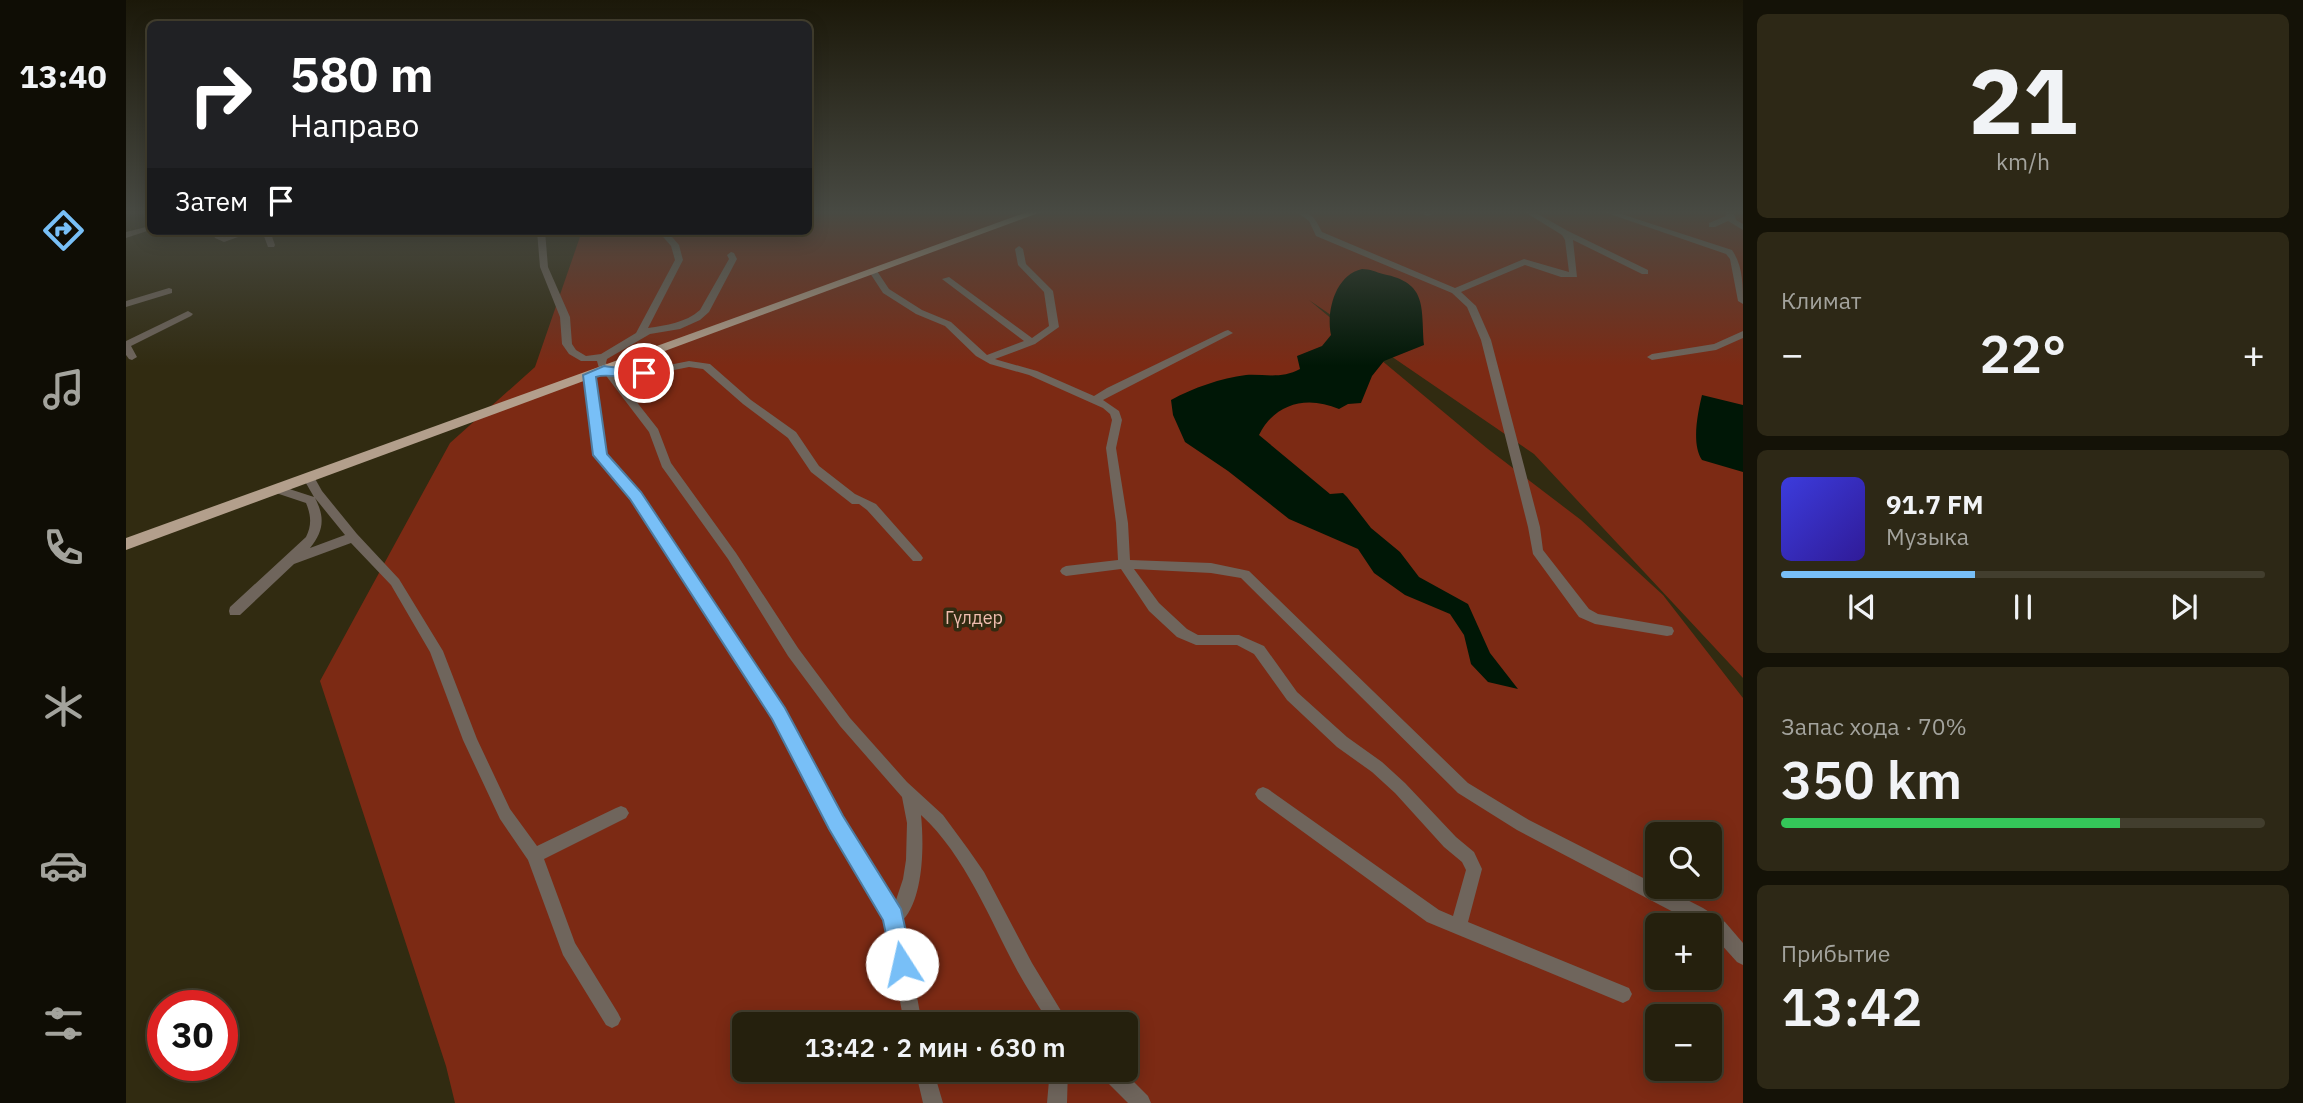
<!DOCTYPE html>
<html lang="ru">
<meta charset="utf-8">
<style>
:root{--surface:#25200d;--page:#2d2816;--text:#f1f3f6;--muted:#a3a39d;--line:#423e2e;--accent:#78bff7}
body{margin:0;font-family:"IBM Plex Sans",sans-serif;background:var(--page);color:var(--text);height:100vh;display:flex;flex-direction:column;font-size:26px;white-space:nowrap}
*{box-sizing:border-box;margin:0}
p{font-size:23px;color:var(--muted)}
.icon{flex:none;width:38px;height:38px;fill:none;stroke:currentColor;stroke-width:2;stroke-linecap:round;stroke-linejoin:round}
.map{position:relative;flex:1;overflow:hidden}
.drawer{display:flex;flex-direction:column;gap:14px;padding:14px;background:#141207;width:560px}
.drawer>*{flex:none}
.hud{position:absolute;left:21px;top:21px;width:665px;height:214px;border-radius:10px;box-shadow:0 4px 18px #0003,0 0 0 2px var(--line);background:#202124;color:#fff;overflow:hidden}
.tools{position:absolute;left:1519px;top:822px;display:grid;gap:14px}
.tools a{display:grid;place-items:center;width:77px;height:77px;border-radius:10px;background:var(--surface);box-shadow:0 4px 18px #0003,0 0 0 2px var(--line);font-size:35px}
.speed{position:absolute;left:21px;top:990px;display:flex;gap:14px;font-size:35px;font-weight:700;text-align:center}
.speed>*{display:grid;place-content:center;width:91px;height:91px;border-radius:50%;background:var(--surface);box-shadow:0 4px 18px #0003,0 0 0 2px var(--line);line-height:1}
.speed .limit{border:10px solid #d22;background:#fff;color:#111}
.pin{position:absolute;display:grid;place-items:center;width:60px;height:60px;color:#fff;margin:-30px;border:4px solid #fff;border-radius:50%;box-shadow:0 2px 7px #0007}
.me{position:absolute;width:77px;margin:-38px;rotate:350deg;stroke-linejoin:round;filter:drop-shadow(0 0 5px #0008)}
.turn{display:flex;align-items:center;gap:24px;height:147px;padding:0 28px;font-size:32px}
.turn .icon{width:91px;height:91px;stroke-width:2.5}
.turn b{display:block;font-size:49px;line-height:60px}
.then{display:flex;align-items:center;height:66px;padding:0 28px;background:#0003;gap:14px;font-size:26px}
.big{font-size:52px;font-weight:600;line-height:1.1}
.drawer .card{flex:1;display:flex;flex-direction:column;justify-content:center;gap:10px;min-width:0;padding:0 24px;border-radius:10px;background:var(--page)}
.drawer .dial{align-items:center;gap:0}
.dial b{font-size:91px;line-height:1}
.song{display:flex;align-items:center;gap:21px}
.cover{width:84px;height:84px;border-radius:10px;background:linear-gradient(135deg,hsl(240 70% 55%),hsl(250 70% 35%))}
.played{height:7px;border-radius:4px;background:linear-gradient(90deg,var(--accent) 40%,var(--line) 40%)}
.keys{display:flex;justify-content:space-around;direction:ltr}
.heat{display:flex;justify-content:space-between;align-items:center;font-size:38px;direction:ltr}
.charge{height:10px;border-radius:5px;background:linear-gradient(90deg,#34c759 70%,var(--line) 0)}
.trip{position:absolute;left:606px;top:1012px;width:406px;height:70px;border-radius:10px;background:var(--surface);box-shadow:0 4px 18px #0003,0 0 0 2px var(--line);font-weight:600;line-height:70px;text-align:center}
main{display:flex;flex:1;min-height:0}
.menu{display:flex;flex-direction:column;width:126px;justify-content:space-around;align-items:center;background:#0f0d05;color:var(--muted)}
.menu .icon{width:49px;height:49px}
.menu .current{color:var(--accent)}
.menu b{font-size:32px;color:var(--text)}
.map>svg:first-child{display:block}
.green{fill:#7c2a14;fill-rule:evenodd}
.water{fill:#001706}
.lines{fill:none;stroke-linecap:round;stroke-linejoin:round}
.minor{fill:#6f655c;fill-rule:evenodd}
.major{fill:#b39f8c;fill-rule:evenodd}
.route{fill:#78bff7;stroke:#4e7ca1;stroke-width:2}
.labels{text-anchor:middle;stroke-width:7;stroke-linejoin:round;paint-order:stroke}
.park-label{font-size:18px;fill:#f0beb0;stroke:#312b11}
</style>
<main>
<nav class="menu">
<b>13:40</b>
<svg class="icon current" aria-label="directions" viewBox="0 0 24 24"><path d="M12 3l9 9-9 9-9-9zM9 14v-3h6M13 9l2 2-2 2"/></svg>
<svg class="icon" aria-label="music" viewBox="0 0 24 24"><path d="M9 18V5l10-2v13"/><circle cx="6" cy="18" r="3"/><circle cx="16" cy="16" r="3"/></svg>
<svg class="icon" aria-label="phone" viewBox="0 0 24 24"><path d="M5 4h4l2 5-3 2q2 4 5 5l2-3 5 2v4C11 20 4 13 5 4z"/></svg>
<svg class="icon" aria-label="climate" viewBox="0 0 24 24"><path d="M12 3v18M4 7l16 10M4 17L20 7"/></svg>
<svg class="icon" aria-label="car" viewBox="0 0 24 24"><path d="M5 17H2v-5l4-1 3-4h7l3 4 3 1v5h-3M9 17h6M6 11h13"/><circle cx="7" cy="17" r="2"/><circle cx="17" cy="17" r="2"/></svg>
<svg class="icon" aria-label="filters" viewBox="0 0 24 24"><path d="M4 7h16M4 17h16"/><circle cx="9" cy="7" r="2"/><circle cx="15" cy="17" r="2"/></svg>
</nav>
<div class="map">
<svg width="1617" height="1103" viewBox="0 0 1617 1103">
<rect width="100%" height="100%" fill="#312b11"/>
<path class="green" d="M683 212H1617V678L1408 454 1183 300 1362 449 1455 520 1537 595 1617 698V1103H329L320 1066 194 681 324 443 409 367 456 231H682ZM1531 835H1584V887H1531ZM1531 926H1584V978H1531ZM1531 1017H1584V1069H1531ZM618 1024H999V1069H618Z"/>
<path class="water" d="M1236 269C1244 269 1250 272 1257 274 1302 283 1295 307 1298 345L1258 361 1246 376 1235 403 1222 404 1213 409C1181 395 1149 403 1133 435L1204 494 1217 493 1221 497 1245 528 1274 552 1293 577 1342 604 1364 653 1392 689 1362 682 1345 664 1338 635 1324 614 1279 595 1248 573 1232 549 1163 519 1102 471 1059 442 1047 415 1045 400C1067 388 1095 378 1120 375 1139 374 1156 379 1174 369L1171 356 1196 346 1205 335C1200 312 1209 275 1236 269Z
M1576 395 1617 405V472L1576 460C1565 444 1572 412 1576 395Z"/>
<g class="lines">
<path class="minor" d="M1171 212C1186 211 1190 220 1196 232L1329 288 1398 259 1443 272 1439 240 1436 235 1399 212H1408L1442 231 1522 270V274H1516L1447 240 1451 277H1435L1399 265 1335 292 1350 306 1365 340 1414 527 1417 550 1463 609 1472 614 1541 626 1546 627 1548 631 1546 635 1541 636 1469 624 1453 617 1407 554 1402 527 1355 340 1341 307 1326 293 1190 236 1183 221Z
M1292 212H1303L1306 214 1302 216Z
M1478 212H1489L1606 250C1617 266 1617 285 1617 304L1612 301 1604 259 1600 254Z
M1599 212H1607L1610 220 1617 224V230L1602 221 1589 227H1583V223L1600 216Z
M24 226V230L0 238V232Z
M86 231H94L99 236 116 231H129L98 242 89 238Z
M136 231H144L149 245 148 247H142Z
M411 231H419L422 267 444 317 446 344 450 350 460 356 475 354 510 333 549 260 545 246 532 231H541L553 245 557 260 522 328C541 325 559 323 574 310L603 259 601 255 605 252 608 253 611 259 583 312 574 320 554 329 524 334 481 359 480 363 485 369 491 371 518 370 563 361 584 364 625 400 670 432 693 466 729 494 750 504 795 555 797 558 795 561H787L741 510 733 504H726L685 472 662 438 617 404 577 369 563 367 518 376 491 377 532 429 545 463 610 553 672 648 724 718 781 782 817 815 842 849 858 872 906 963 943 1024H924C913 1007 902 990 892 972 864 920 839 855 795 815 798 844 798 897 777 920L796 1024H778L760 920 704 827 648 718 506 498 468 455 458 375 459 373 463 372 468 375 479 454 514 492 658 710 716 817 769 903 777 879 780 860 781 823 776 797 714 726 662 656 602 559 536 467 523 432 478 373 474 372 471 361H455L443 354 436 344 434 317 414 267Z
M893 246 897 249 900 264 927 291 933 327 909 344 869 359 872 360 911 371 968 396 981 388 1099 331 1102 330 1107 333 977 400 993 411 996 420 990 448 1002 523 1004 560 1085 563 1123 571 1342 783 1403 820 1531 885V887H1536L1577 908 1599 922 1617 943V965L1611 962 1584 932V926H1574L1391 830 1332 793 1115 578 1085 573 1008 569 1033 603 1061 629 1072 635H1113L1138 646 1171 692 1221 737 1256 762 1279 783 1330 837 1348 852 1356 869 1342 922 1503 988 1506 994 1503 1000 1497 1003 1301 922 1132 799 1129 794 1132 789 1137 787 1142 789 1313 910 1327 916 1340 870 1336 862 1318 847 1269 793 1246 772 1211 747 1161 700 1128 654 1111 645H1070L1051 637 1023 611 995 569 940 576 936 574 934 571 936 568 940 566 992 560 990 523 980 448 986 420 984 414 977 408 903 375 864 364 850 356 819 326 790 314 757 293 742 270 749 268 763 289 796 310 825 322 861 355 898 341 816 279 823 277 906 338 923 326 918 292 892 265 889 249Z
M43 288 46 289V293L0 307V301Z
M62 311 67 314 65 316 5 346 11 357 6 360 3 359 0 355V341Z
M1617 331V338L1590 350 1526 360 1521 357 1526 354 1588 344Z
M183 474 187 475 196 491 231 534 273 579 317 651 351 739 384 809 411 846 490 808 495 806 500 808 503 813 500 818 418 859 449 943 492 1013 495 1019 492 1025 486 1028 480 1025 437 955 402 860 374 819 337 740 304 652 265 585 225 543 168 564 114 615H104L103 611 104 607 180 537C186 525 185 515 180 503L147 492 145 489 151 485 188 497 177 478ZM189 498 219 535 184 548C198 531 199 517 189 498Z
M789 1069H807L817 1103H797Z
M924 1069H942L941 1103H921Z
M973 1069H995L1022 1096 1025 1103H1002L975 1076Z"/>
<path class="major" d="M901 212H915L0 550V538Z"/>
</g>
<linearGradient id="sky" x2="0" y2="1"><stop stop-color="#1b1809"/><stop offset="0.58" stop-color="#484a43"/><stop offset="1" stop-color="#484a43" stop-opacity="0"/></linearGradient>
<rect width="1617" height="366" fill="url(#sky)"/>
<path class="route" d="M478 366C491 369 516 367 525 373 509 385 486 371 470 377L481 454 515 492 659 708 717 816 775 909 787 964 784 972 776 975 768 972 757 920 703 829 646 719 504 499 467 455 457 375Z"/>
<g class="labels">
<g class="park-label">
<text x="848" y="624">Гүлдер</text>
</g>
</g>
</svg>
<div class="tools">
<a><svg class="icon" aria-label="search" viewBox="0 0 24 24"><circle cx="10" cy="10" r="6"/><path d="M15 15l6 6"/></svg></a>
<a>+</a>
<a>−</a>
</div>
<div class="speed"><div class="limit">30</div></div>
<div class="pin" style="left:518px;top:373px;background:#d93025"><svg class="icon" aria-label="arrive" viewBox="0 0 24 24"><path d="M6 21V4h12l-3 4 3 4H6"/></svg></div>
<svg class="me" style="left:776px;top:964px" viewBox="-20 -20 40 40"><circle r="19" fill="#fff"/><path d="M0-13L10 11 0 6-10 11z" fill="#78bff7"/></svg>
<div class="trip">13:42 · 2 мин · 630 m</div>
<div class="hud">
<div class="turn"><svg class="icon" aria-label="right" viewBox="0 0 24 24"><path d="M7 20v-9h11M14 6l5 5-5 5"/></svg><div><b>580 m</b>Направо</div></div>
<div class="then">Затем<svg class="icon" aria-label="arrive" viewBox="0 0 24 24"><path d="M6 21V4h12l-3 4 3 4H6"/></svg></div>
</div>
</div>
<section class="drawer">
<div class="card dial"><b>21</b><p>km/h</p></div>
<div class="card"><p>Климат</p>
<div class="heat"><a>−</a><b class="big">22°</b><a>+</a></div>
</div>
<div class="card">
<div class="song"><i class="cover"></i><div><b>91.7 FM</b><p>Музыка</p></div></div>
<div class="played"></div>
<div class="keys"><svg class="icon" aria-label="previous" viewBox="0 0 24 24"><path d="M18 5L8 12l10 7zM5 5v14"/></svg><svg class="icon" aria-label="pause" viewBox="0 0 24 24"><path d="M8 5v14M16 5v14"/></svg><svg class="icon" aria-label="next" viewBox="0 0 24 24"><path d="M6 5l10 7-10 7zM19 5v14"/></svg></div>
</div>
<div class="card"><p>Запас хода · 70%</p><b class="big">350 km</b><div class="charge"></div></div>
<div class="card"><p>Прибытие</p><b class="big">13:42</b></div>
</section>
</main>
